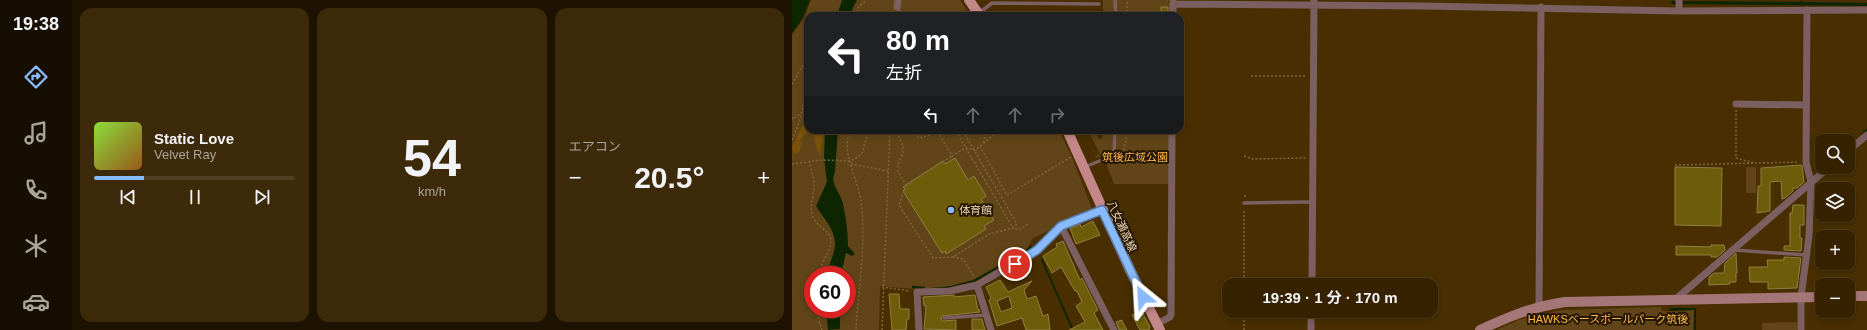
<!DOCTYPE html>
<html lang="ja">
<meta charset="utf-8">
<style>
:root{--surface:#362200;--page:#3d2a0a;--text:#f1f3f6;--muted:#aaa499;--line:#503f22;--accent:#89bafc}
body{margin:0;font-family:Arial,"Noto Sans JP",sans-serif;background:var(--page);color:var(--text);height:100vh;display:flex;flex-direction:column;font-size:15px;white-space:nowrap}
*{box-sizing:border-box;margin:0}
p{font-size:13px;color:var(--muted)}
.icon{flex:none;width:22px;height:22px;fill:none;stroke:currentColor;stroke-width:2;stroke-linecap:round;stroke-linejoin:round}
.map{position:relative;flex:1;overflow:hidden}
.drawer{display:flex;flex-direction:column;gap:8px;padding:8px;background:#1e1300;width:720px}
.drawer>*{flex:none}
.top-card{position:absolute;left:12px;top:12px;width:380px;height:122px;border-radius:12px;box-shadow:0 2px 6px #0003,0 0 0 1px var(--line);background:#202124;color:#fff;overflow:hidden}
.tools{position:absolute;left:1023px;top:134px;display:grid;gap:8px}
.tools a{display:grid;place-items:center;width:40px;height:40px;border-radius:8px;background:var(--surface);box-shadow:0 2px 6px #0003,0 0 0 1px var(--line);font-size:20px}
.speed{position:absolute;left:12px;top:266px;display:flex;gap:8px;font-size:20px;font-weight:700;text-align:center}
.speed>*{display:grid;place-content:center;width:52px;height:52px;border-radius:50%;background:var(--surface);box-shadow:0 2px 6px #0003,0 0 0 1px var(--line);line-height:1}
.speed .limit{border:6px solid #d22;background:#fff;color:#111}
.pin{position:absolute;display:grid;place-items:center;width:34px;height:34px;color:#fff;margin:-17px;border:2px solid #fff;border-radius:50%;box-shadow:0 1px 4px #0007}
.me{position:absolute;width:44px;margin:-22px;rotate:333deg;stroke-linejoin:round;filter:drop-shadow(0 0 3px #0008)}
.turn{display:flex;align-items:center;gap:14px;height:84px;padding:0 16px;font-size:18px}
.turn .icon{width:52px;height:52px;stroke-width:2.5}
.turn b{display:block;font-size:28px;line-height:34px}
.lanes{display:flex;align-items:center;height:38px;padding:0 16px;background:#0003;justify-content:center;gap:20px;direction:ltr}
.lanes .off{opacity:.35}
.big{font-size:30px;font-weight:700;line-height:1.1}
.drawer .tile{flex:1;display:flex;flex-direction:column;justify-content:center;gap:6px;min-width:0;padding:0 14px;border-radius:12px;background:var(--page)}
.drawer .dial{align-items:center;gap:0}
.dial b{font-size:52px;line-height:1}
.song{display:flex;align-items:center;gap:12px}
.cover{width:48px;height:48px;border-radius:6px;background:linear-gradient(135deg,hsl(90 70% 55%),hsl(30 70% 35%))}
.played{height:4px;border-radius:2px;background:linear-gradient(90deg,var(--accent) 25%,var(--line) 25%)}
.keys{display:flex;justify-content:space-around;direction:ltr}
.heat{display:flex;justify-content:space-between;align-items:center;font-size:22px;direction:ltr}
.drawer .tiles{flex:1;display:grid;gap:8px;grid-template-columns:repeat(3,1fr)}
.trip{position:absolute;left:430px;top:278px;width:216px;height:40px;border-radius:12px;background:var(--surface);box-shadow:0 2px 6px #0003,0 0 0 1px var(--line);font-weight:700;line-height:40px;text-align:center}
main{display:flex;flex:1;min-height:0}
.menu{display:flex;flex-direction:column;width:72px;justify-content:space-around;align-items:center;background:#160e00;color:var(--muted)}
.menu .icon{width:28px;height:28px}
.menu .selected{color:var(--accent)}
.menu b{font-size:18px;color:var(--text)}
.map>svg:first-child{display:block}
.green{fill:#614518;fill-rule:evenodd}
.forest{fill:#7a530b}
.water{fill:#0d2500}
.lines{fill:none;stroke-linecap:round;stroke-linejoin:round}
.stream{stroke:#0d2500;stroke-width:2.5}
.building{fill:#6d5d0a;stroke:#8f7f40;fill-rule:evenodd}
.path{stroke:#7e663e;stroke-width:1.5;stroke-dasharray:2 2;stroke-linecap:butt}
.lane{stroke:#7c5f60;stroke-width:3.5}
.street{stroke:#7c5f60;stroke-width:7}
.secondary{stroke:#a47678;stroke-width:10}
.primary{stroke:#c3878a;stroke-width:10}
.route-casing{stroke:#5979a4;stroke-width:10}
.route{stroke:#89bafc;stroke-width:7}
.poi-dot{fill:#89bafc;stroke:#271802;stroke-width:1.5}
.labels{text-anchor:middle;stroke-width:4;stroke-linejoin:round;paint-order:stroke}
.park-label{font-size:11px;fill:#ffb948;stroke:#271802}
.poi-label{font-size:11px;fill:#ead6ba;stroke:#271802;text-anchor:start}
.street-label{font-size:11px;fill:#ead6ba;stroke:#271802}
</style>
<main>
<nav class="menu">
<b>19:38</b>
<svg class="icon selected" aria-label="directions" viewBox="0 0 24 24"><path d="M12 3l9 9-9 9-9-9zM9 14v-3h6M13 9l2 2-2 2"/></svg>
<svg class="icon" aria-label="music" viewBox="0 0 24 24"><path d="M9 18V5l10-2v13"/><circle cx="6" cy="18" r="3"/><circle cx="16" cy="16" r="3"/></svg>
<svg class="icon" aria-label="phone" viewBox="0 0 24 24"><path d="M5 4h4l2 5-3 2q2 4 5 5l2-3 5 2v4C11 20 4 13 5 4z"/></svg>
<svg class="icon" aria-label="climate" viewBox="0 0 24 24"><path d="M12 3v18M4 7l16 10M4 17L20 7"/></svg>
<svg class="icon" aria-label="car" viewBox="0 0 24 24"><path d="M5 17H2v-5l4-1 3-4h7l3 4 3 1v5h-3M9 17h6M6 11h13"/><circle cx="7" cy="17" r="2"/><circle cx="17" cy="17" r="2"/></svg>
</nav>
<section class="drawer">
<div class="tiles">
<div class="tile">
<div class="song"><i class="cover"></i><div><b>Static Love</b><p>Velvet Ray</p></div></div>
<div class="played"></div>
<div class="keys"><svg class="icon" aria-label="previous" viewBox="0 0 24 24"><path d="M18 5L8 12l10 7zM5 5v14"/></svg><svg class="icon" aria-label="pause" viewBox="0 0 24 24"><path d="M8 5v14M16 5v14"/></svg><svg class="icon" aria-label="next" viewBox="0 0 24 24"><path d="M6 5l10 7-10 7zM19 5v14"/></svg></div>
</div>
<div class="tile dial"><b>54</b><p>km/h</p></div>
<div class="tile"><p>エアコン</p>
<div class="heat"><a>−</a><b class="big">20.5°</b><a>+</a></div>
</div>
</div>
</section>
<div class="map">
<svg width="1075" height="330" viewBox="0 0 1075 330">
<rect width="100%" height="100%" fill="#482e00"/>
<path class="green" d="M19 0H168L179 16H16V130H267L280 157 300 209 240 239C232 257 226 257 209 267 163 293 140 291 88 286L87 330H0V35L12 18ZM21 275H55V309H21Z
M311 0H377L376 1 378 7V16H311Z
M296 130H302L307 139H310V130H377V184H322L311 155 304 158 303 156 308 154Z
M954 167H964V193H954Z
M869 307 870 311 902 310 901 330H704L729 319 769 310Z
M1005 322V330H970V323Z"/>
<path class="forest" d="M16 114V125L13 128 15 132 8 140 10 144 7 152 1 154 0 147Z
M20 130H32L28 156 25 150Z"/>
<path class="water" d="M0 0H18L10 19 0 33Z
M50 0H65L60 10V16H45Z
M1008 0 1010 2 1075 3V6L879 4V1L1008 2Z
M33 130H46L43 172C37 184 49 193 51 204 54 218 56 232 56 246L63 254 60 256 54 253 49 275H36C36 266 40 260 42 251 47 233 33 221 24 206L35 182 32 158Z
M238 246 241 247 236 251 184 281 156 288 129 289 159 286 181 280 233 251Z
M250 258 282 330H280L249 260Z
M878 308H904V330H902V310L877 311Z
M34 309H48V329L36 330Z"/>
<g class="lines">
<path class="stream" d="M1070 135 1075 130
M121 287 132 288"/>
</g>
<path class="building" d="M369 7H376V16H369Z
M163 158 176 180 182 176 194 196 189 199 202 220 192 226 194 229 154 254 153 251 150 253 111 191 113 189 111 187 151 161 153 164Z
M1010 165 1012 182 1005 188H1001V191L993 198 990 199 989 181 978 182V211L965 213 966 186H969V168Z
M883 167 930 168 929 226 883 225Z
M1001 205H1012V225H1008V238H1010L1009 251 992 250V246H998V213H1000Z
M301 221 308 235 284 244 278 228 288 224 289 227Z
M271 241 288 280 290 278 306 310 302 313 311 330H277L293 322 284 306 290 302 285 291H283L269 267 260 273 251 256 265 247 264 244Z
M919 245H932L933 250 925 257H919V255H884V246L919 247Z
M944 253 945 273H944V282H938V284L917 285V277L922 273H932L933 263Z
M992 257 1009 258 1005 288 976 289V282H958L957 267H976L975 260H992Z
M208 280 216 292 240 281 232 290 235 299 244 296 251 316 256 314 258 330H234L230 318 205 326 197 300 199 298 194 287ZM217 296 220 308 209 312 205 301Z
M97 294H107L108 309H117V319H115L114 330H100Z
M162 295V297L183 295 186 310 187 309 188 312 150 316 149 319 151 321 164 320V330L132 329 134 306H132L131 297Z
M349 310 358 327 357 330H348L340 315Z
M180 319H190L193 330H180Z
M330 320 331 323 335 330H327L324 322Z"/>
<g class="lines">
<path class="path" d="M64 16 67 6 75 0
M335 16V0
M459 76H515
M0 84 13 61
M944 110V158L962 163
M0 117 1 119 9 113
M59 130C47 147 66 180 69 201 75 243 66 287 64 330
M103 130 105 132H119L128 138 141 134
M155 130 165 133 221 228 197 234 161 257 141 258 107 205 114 185 160 156
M170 130 165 133 171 131 225 224 221 228 228 230 236 224
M191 130 194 136 191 144 207 130
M105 132 111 147V153L106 165V171L114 185
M148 135 160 156 173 148 183 150 191 144
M0 140C12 115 15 88 13 61
M188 146 215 195 279 157
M452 156 460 159 514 158
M17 161C19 169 22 177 22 185 22 197 16 207 22 219 26 227 37 230 39 240 40 250 28 261 28 275
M321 162C334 154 334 143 334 130
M0 164 30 160 57 161 63 159 70 153 77 130
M59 164 96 171
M883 165 1007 162
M453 197V193
M161 257 171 259 183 278
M452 285V209
M90 287 118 291
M27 309V321L30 330
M90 330 98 130
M452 330V311"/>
<path class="lane" d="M323 0 324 16
M105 7 110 16
M187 13 200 3 307 4
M145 130 146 131
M293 167 317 157 322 153 323 130
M452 203 520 202
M942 250 1015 255
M152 318 195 315"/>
<path class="street" d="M381 4 631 6 887 11 1075 10
M105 7 106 0
M887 11V0
M381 16V0
M944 104 1014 105
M1056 151 1075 135
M269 226 322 330
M185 285 199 330
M520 285 522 0
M885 298 1037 167
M747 306 749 7
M365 324 378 317 379 314 380 130
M127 330 125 292 158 291 185 285 245 250 269 226 310 210
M519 330V311
M1009 330V297L1017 236 1019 182 1014 162 1015 10"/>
<path class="secondary" d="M1056 296H1075
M688 330C718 316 740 307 773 302L1030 297"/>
<path class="primary" d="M177 0 188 16
M275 130 338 270 368 330"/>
</g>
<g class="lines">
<defs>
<path id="route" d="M223 264 245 250 269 226 310 210 351 297"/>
</defs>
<use href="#route" class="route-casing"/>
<use href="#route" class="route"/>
</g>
<circle class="poi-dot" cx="159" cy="210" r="4"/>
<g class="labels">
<g class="park-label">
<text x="343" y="161">筑後広域公園</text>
<text x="816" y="323">HAWKSベースボールパーク筑後</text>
</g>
<g class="poi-label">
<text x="167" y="214">体育館</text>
</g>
<g class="street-label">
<text transform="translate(330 226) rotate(65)" y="4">八女瀬高線</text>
</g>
</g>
</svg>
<div class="tools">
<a><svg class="icon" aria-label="search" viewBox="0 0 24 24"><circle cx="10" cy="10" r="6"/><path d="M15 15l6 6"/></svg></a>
<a><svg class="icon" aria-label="layers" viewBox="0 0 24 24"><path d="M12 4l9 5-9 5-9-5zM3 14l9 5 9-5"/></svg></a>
<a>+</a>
<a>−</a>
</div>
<div class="speed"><div class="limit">60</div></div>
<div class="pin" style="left:223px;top:264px;background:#d93025"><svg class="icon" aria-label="arrive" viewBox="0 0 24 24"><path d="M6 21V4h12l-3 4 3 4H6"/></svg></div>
<svg class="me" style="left:351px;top:297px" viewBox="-20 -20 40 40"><path d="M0-17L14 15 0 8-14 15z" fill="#89bafc" stroke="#fff" stroke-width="4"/></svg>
<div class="trip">19:39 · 1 分 · 170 m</div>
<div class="top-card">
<div class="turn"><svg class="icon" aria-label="left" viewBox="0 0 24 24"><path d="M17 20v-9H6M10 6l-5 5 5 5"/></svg><div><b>80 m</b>左折</div></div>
<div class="lanes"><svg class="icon" aria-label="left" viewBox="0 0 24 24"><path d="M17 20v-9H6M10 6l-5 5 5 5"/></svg><svg class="icon off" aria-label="ahead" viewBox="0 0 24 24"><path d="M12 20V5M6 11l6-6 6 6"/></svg><svg class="icon off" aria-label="ahead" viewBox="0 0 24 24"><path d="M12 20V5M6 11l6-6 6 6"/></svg><svg class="icon off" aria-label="right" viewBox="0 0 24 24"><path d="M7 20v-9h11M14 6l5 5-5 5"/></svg></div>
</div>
</div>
</main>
